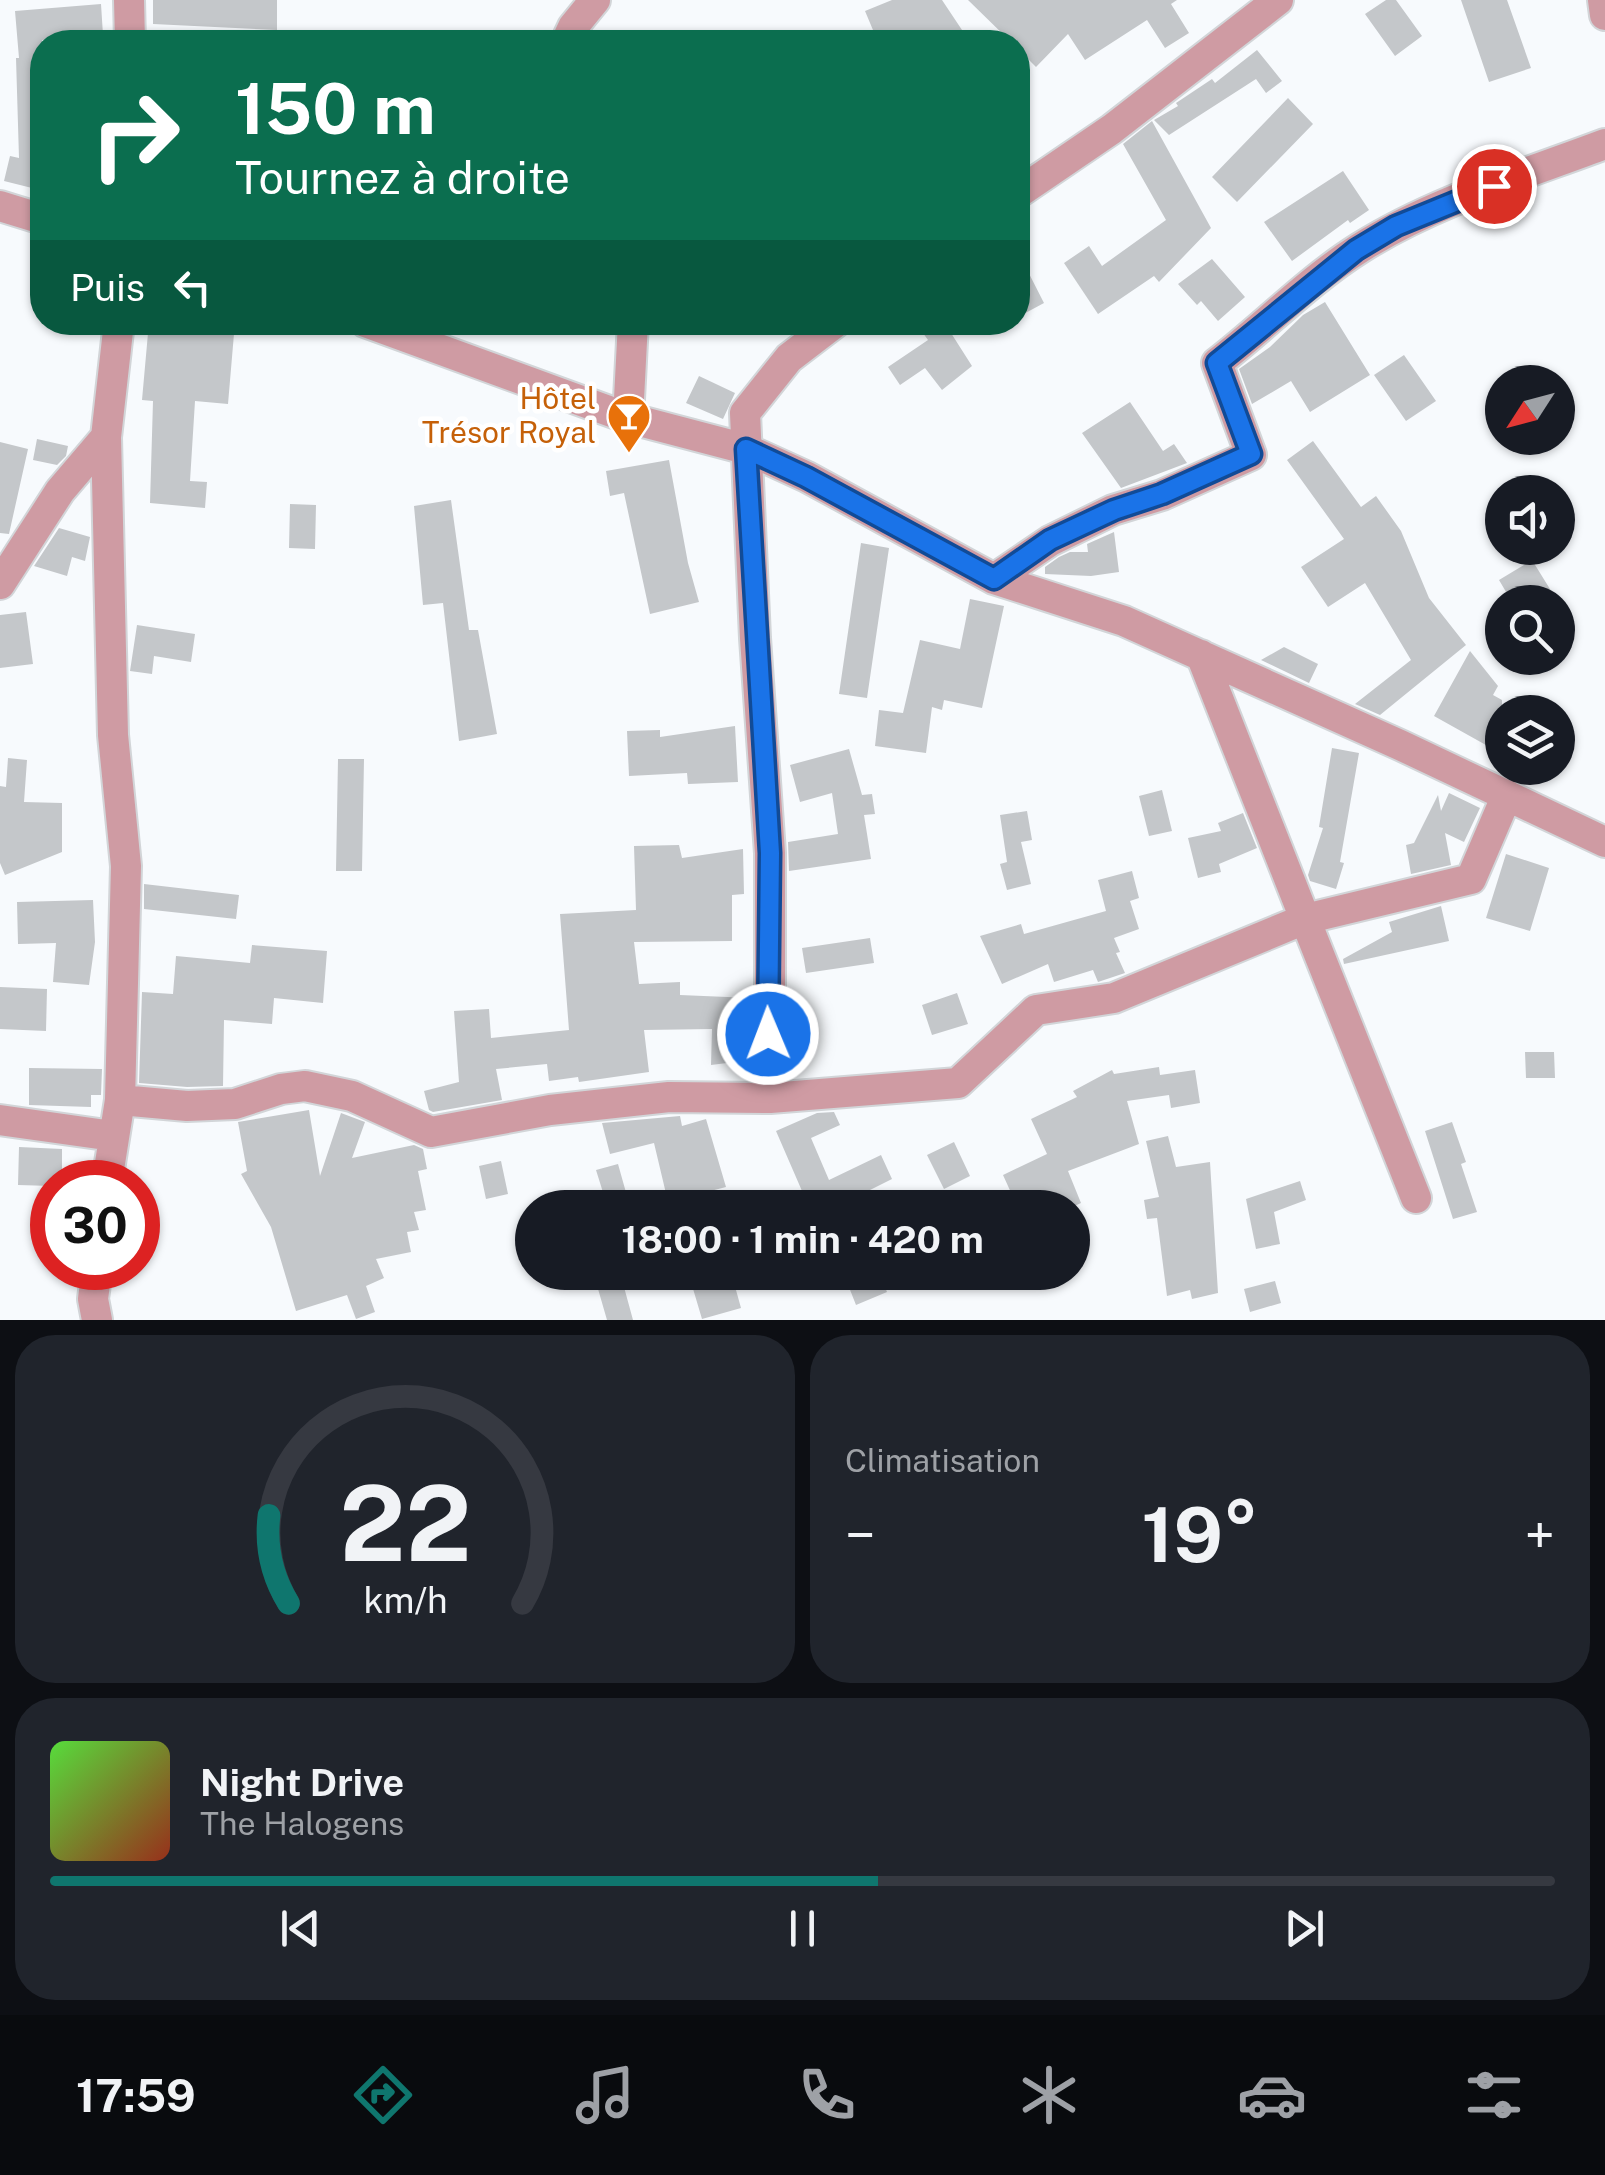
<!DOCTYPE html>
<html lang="fr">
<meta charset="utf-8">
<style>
:root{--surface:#171b24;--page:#20242c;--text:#f1f3f6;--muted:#9ea1a6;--line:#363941;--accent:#0f766e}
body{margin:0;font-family:"Public Sans",sans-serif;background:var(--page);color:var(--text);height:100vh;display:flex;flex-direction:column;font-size:38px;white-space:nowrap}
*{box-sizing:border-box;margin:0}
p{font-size:32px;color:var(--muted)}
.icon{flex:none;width:55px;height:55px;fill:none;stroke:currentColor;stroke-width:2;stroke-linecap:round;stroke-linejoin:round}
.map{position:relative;height:1320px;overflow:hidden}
.side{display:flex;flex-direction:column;gap:15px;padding:15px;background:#0d0f14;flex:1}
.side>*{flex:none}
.banner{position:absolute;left:30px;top:30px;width:1000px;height:305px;border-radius:40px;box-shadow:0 2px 8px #0004;background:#0b6e4f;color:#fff;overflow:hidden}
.needle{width:65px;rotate:234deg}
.fabs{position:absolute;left:1485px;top:365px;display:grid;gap:20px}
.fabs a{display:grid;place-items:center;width:90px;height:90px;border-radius:50%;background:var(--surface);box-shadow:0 2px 8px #0004;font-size:50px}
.speed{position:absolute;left:30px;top:1160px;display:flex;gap:20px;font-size:50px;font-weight:700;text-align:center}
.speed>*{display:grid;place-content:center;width:130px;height:130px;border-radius:50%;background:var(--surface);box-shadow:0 2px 8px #0004;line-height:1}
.speed .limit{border:15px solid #d22;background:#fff;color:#111}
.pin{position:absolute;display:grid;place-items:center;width:85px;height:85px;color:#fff;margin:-42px;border:5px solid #fff;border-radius:50%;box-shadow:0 2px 10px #0007}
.me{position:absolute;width:110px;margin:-55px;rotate:359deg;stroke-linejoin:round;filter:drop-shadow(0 0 8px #0008)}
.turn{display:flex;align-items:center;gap:35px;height:210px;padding:0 40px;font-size:45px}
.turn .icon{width:130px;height:130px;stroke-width:2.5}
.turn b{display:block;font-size:70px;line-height:85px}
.then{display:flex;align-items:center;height:95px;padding:0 40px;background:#0003;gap:20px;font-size:38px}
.big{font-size:75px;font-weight:700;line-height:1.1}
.side .card{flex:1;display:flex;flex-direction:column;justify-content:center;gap:15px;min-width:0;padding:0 35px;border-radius:40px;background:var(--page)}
.side .dial{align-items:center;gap:0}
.dial svg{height:260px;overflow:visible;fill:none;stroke:var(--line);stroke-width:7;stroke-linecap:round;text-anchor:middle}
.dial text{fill:var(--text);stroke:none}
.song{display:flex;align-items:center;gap:30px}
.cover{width:120px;height:120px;border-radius:15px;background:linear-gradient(135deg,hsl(110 70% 55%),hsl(10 70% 35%))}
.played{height:10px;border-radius:5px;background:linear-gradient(90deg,var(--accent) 55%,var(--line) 55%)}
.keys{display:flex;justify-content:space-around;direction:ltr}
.heat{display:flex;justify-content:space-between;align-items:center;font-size:55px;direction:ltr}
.side .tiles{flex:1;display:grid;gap:15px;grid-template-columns:1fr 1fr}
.card:last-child{grid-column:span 2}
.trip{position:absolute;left:515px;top:1190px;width:575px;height:100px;border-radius:50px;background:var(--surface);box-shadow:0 2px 8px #0004;font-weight:700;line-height:100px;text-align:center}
.menu{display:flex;height:160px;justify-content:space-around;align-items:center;background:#090b0e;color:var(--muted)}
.menu .icon{width:70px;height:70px}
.menu .current{color:var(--accent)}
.menu b{font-size:45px;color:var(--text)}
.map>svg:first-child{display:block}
.building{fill:#c4c7ca}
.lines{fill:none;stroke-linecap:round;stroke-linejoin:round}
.minor-casing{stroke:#d2d5d8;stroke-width:34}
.minor{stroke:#cf9ba3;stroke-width:30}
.route-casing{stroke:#114b97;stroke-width:25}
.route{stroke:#1a73e8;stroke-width:18}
.labels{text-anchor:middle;stroke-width:9;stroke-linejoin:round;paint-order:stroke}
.food-label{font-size:30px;fill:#c56008;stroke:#fff;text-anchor:end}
</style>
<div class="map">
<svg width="1605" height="1320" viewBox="0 0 1605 1320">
<rect width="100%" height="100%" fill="#f7fafd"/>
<path class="building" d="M153 0H277V30L153 24Z
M892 0H942L970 42H878L865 11Z
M968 0H1177L1171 4 1189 33 1165 48 1147 20 1085 60 1068 34 1036 67 1018 49V42H1011Z
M1386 0H1396L1422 36 1395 56 1365 14Z
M1461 0H1507L1531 68 1489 82Z
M101 4 103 35 42 40V180L40 190 4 181 10 156 19 158 16 58H19L15 11Z
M1257 50 1282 81 1266 93 1256 79 1169 135 1154 120 1178 106 1176 103 1212 79 1215 83Z
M1288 98 1313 124 1237 202 1212 177Z
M1152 121 1211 228 1159 282 1154 276 1098 314 1064 263 1089 246 1102 266 1166 220 1123 144Z
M1343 171 1369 210 1350 223 1348 220 1292 261 1264 222Z
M1018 252 1044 303 1018 317Z
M1212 259 1245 297 1218 321 1201 301 1197 305 1178 284Z
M1325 302 1370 375 1310 412 1291 381 1252 404 1239 369 1270 347 1303 315Z
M149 322H235L228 404 195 401 190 481 207 482 205 508 150 503 153 401 142 400Z
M915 322H944L972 366 942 390 925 368 900 385 888 367 928 340Z
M1404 355 1436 401 1406 421 1374 375Z
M699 376 735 393 723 419 686 403Z
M1130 402 1163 451 1174 444 1187 463 1121 488 1082 433Z
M37 439 68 446 66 456 57 465 33 460Z
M1313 441 1361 507 1376 496 1401 531 1429 598 1466 645 1380 715 1355 704 1411 660 1365 583 1328 607 1301 567 1344 539 1287 460Z
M0 442 28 449 9 534 0 533Z
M669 460 688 563 699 602 650 614 624 493 610 496 606 471Z
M451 500 469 630H478L497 734 459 741 443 603 423 605 414 506Z
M290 504 316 505 315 549 289 548Z
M59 528 90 537 85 561 72 557 67 576 34 566Z
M1114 532 1119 572 1091 576 1045 574V567L1059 557 1070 552H1088L1087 544Z
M861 543 889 548 867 698 839 694Z
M1532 560 1558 602H1512L1499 580Z
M970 599 1004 606 982 708 944 700 942 710 932 707 926 753 875 746 879 710 903 713 920 640 960 649Z
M26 612 33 664 0 668V615Z
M137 625 195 634 191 662 154 656 152 674 130 671Z
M1284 647 1318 664 1309 683 1261 660Z
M1470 651 1498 686 1493 695 1502 700V754L1434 716Z
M735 726 738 782 688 784 687 773 629 776 627 731 660 730V737Z
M1332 748 1359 753 1340 862 1344 863 1336 889 1310 881 1308 875 1323 828 1319 827Z
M849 749 862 795 872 794 875 814 864 815 871 859 789 871 788 842 838 834 832 793 800 802 790 765Z
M8 758 27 760 24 802 62 803V852L5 875 0 863V786L6 787Z
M338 759H364L362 871H336Z
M1162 790 1172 831 1149 836 1139 796Z
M1449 793 1480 808 1464 842 1445 833 1451 865 1411 874 1406 845 1414 843 1438 795 1441 811Z
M1027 811 1032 840 1021 842 1031 884 1007 890 1000 864 1007 862 1000 815Z
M1243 813 1257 848 1219 864 1221 872 1198 878 1188 838 1221 831 1218 823Z
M679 845 682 858 743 849 744 894 732 895V941L634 942 639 984 680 982V995L751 998V1060L711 1065 712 1029 644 1030 649 1072 579 1082 578 1077 549 1081 547 1064 496 1069 502 1100 433 1112 429 1110 424 1091 459 1082 454 1011 489 1009 491 1038 569 1030 560 914 636 910 634 846Z
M1506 854 1549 868 1530 931 1486 918Z
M1132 871 1139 898 1130 901 1139 929 1114 938 1120 952 1116 953 1125 973 1098 982 1093 970 1054 982 1048 964 1002 984 980 936 1021 924 1024 934 1106 911 1098 880Z
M144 884 239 895 236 919 144 909Z
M93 900 95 942 89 985 53 982 56 943 18 944 17 902Z
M1441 906 1449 941 1344 964 1343 959 1392 932 1389 922Z
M870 938 874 963 806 973 802 948Z
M252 945 327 951 323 1003 274 998 272 1024 224 1020 223 1086 187 1087 139 1083 142 992 173 994 176 956 250 963Z
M0 987 47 989 46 1031 0 1029Z
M957 993 968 1024 932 1035 922 1005Z
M1525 1052H1554L1555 1078H1526Z
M1159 1067 1160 1075 1195 1070 1200 1103 1171 1108 1169 1095 1127 1101 1139 1144 1068 1171 1081 1203 1070 1208H1018L1003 1175 1047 1154 1031 1119 1077 1097 1073 1091 1112 1070 1114 1074Z
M29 1068 102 1069 101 1095H91V1107L29 1105Z
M309 1110 320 1176 341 1113 365 1122 352 1158 414 1145 423 1149 427 1169 418 1171 426 1210 414 1212 419 1230 407 1232 411 1252 376 1259 384 1278 366 1286 375 1312 356 1319 347 1295 296 1311 271 1227 241 1174 247 1171 238 1122Z
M834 1112 840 1125 811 1138 829 1180 881 1155 892 1179 864 1193 867 1198 847 1208H764L763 1201 802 1191 776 1131 817 1113Z
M680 1116 682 1126 706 1119 726 1187 668 1202 654 1143 610 1154 602 1123Z
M1452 1122 1466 1162 1461 1164 1477 1212 1453 1219 1425 1131Z
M1168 1136 1176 1167 1210 1162 1218 1293 1192 1299 1190 1290 1167 1296 1157 1218 1147 1219 1144 1200 1159 1197 1146 1141Z
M954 1142 970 1176 944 1189 927 1155Z
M19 1147 62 1149V1182H52V1186L18 1185Z
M501 1161 508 1194 486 1199 479 1166Z
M618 1164 627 1196 606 1202 596 1170Z
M1300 1181 1306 1200 1274 1212 1280 1244 1256 1249 1246 1199Z
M723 1272H731L741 1308 702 1319 691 1282Z
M843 1272H879L887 1292 856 1305Z
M621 1276 633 1320H607L596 1282Z
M1275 1281 1281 1303 1250 1312 1244 1289Z"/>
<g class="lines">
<defs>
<path id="minor" d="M129 0 130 42
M1603 0 1605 15
M566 42 573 27 595 0
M1018 193 1112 129 1278 0
M0 206 42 219
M365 322 628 418 746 449 807 477 994 579 1124 621 1400 745 1605 842
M628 418 633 322
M994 579 1050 541 1113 510 1162 495 1251 455 1217 363C1265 326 1309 280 1360 248 1435 201 1523 175 1605 144
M0 584 60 491 106 437
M770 1098V853L755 638 745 413 789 358 836 322
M120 1100 187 1106 235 1104 281 1089 305 1086 352 1096 431 1132 550 1110 669 1097 770 1098 958 1083 1036 1010 1114 998 1305 919 1201 655
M0 1120 113 1136
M107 1182 120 1100 126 866 113 735 106 437 119 322
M1416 1198 1305 919 1471 879 1507 795
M97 1268 93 1299 97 1320"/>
</defs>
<use href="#minor" class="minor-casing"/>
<use href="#minor" class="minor"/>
</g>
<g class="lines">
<defs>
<path id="route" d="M768 1034 770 853 746 449 806 477 994 579 1050 540 1114 510 1162 494 1251 454 1217 363 1356 250 1396 226 1494 186"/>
</defs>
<use href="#route" class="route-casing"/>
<use href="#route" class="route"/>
</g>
<defs>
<symbol id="bar-pin" viewBox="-11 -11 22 30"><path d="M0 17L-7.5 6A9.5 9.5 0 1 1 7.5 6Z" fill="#e8710a" stroke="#fff"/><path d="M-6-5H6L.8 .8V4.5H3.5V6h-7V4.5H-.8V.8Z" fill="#fff"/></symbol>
</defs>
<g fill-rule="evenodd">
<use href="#bar-pin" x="604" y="391" width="50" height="68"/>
</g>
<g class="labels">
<g class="food-label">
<text x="596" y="409">Hôtel<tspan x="596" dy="34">Trésor Royal</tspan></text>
</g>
</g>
</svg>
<div class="fabs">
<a><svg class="needle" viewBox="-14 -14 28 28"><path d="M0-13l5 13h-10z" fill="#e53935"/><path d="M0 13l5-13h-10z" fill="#9ea1a6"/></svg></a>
<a><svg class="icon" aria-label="sound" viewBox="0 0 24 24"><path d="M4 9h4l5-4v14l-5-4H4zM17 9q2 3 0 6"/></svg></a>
<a><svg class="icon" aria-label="search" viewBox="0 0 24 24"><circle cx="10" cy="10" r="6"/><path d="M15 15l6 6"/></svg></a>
<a><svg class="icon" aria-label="layers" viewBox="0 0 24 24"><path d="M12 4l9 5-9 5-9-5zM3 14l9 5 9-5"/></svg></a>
</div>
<div class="speed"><div class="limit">30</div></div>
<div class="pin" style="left:1494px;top:186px;background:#d93025"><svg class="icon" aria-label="arrive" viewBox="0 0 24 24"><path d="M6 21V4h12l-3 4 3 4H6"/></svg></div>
<svg class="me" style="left:768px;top:1034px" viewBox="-20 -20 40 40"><circle r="17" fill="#1a73e8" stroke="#fff" stroke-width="3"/><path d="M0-11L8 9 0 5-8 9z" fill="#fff"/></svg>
<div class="trip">18:00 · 1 min · 420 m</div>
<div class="banner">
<div class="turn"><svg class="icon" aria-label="right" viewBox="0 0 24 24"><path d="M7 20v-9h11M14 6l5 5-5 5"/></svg><div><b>150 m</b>Tournez à droite</div></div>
<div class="then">Puis<svg class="icon" aria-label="left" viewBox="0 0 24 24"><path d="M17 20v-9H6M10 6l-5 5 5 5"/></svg></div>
</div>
</div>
<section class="side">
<div class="tiles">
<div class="card dial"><svg viewBox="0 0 100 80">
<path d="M14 69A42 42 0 1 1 86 69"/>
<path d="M14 69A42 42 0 0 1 8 42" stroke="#0f766e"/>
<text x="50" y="56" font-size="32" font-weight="700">22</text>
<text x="50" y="72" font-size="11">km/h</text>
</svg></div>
<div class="card"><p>Climatisation</p>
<div class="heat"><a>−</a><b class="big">19°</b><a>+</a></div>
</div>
<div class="card">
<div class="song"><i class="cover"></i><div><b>Night Drive</b><p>The Halogens</p></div></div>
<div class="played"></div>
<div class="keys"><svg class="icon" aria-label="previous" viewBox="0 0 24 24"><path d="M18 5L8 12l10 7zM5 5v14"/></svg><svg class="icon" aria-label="pause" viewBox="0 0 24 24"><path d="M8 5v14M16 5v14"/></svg><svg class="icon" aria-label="next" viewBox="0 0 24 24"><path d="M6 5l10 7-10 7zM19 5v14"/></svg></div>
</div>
</div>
</section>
<nav class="menu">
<b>17:59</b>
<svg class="icon current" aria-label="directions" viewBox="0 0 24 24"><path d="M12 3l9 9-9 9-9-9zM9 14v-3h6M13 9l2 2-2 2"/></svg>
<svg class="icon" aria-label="music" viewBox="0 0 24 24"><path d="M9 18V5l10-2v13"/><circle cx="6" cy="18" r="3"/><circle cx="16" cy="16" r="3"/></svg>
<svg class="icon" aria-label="phone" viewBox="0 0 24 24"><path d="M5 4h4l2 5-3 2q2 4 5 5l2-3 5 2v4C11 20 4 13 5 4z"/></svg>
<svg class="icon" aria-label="climate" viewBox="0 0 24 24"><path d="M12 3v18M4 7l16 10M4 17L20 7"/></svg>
<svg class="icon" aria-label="car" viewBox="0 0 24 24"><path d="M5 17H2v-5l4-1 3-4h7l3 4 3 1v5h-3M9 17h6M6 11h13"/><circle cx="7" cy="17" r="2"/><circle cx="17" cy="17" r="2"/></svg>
<svg class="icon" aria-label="filters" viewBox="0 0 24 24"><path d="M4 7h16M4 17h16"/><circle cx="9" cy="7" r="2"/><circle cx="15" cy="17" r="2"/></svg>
</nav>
